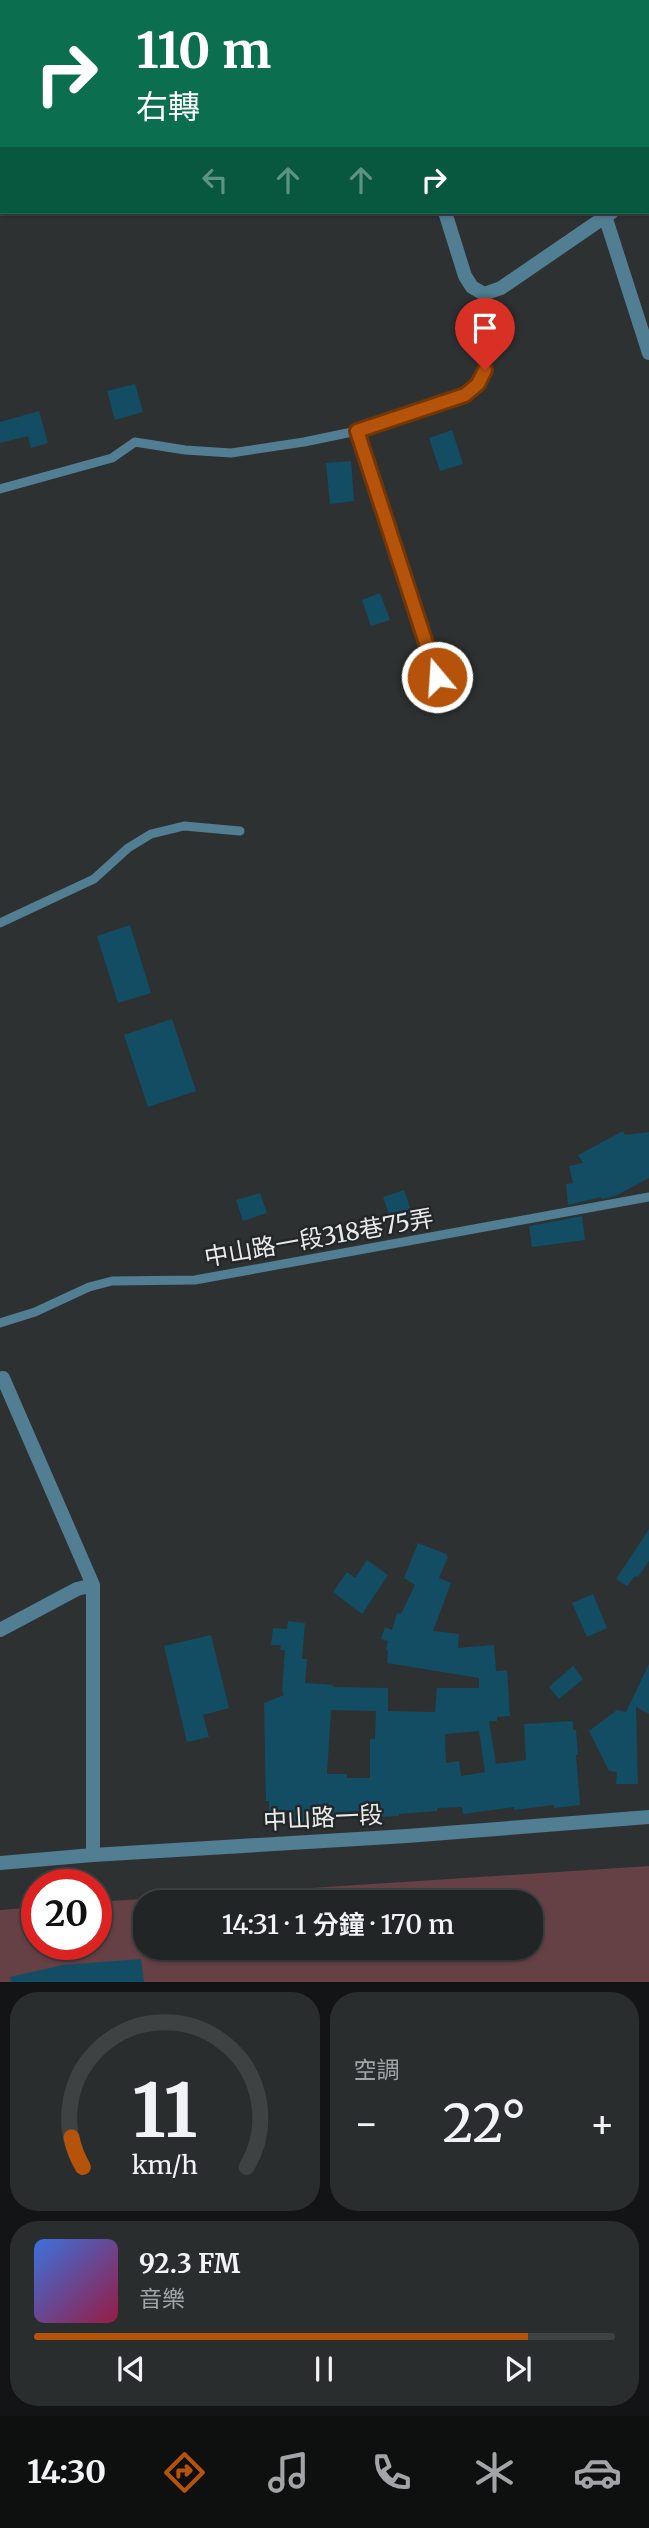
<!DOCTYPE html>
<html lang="zh-TW">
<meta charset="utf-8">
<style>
:root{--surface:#222526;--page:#2a2d2e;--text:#f1f3f6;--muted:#a2a5a7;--line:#3f4243;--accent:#b45309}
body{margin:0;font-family:Merriweather,"Noto Sans TC",serif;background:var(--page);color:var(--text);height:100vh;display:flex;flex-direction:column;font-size:26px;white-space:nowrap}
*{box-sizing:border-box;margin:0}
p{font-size:23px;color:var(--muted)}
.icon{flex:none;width:38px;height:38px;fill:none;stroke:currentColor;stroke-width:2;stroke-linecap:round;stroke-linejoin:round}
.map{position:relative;height:1982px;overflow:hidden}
.side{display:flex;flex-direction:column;gap:10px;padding:10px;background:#131415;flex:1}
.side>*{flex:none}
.guide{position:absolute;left:0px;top:0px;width:649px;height:214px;box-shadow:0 2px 5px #0004,0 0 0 2px var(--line);background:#0b6e4f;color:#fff;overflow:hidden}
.speed{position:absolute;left:21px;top:1869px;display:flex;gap:14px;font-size:35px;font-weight:700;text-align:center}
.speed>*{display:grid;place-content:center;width:91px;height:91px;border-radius:50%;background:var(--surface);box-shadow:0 2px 5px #0004,0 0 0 2px var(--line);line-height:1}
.speed .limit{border:10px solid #d22;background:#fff;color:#111}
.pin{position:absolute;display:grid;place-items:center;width:60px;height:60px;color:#fff;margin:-72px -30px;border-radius:50% 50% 50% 0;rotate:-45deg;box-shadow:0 0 7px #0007}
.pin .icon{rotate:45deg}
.me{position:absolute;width:77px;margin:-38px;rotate:342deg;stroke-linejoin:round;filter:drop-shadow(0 0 5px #0008)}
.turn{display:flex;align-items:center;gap:24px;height:147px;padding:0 21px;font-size:32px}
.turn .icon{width:91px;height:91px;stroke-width:2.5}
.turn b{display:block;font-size:49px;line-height:60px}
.lanes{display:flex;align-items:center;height:66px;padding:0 21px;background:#0003;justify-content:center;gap:35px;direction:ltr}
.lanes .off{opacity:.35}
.big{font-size:52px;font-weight:600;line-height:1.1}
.side .card{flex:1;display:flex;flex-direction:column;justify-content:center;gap:10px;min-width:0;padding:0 24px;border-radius:28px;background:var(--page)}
.side .dial{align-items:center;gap:0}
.dial svg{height:182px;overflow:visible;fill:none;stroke:var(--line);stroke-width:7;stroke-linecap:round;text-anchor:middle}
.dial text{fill:var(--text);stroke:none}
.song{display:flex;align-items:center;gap:21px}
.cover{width:84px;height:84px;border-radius:10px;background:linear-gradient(135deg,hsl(220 70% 55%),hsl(340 70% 35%))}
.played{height:7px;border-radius:4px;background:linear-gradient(90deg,var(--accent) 85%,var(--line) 85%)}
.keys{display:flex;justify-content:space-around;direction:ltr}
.heat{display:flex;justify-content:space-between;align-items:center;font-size:38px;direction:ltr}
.side .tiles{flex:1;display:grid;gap:10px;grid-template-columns:1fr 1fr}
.card:last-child{grid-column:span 2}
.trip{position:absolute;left:133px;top:1890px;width:410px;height:70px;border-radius:28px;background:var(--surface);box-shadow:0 2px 5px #0004,0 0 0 2px var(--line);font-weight:600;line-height:70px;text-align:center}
.dock{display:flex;height:112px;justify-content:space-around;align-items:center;background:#0e0f0f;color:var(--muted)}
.dock .icon{width:49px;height:49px}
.dock .on{color:var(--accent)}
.dock b{font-size:32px;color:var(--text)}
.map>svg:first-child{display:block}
.green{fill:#654045;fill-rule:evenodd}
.building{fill:#124d63;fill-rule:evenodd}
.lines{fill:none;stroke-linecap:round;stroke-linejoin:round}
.service{stroke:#517e92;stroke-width:9}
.minor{stroke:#517e92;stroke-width:14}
.tertiary{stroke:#517e92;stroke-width:14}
.route-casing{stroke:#753606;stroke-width:18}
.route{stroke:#b45309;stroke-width:12}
.labels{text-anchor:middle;stroke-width:5;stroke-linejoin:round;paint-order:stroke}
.street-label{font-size:24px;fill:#e8eaeb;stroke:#242728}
</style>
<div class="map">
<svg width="649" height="1982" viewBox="0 0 649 1982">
<rect width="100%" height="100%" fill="#2e3132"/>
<path class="green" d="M649 1866V1982H0V1910L37 1907V1944H96V1902ZM145 1902H530V1948H145Z"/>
<path class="building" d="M135 384 143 412 115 420 107 391Z
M39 411 48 443 31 448 28 436 0 443V422Z
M452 430 463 464 440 471 429 438Z
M351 461 354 501 330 504 326 463Z
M380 593 390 620 371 626 362 600Z
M130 925 151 993 118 1003 97 936Z
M172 1019 196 1091 148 1107 124 1035Z
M623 1131 625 1135 649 1132V1178L615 1196 602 1199 601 1197 568 1205 566 1184 573 1183 569 1166 583 1163 578 1155Z
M404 1190 414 1219 393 1226 383 1197Z
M260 1193 267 1213 243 1221 236 1200Z
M582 1216 585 1240 532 1247 529 1226Z
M649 1529V1561L638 1577 635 1576 627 1586 616 1579Z
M418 1543 446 1554 448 1557 439 1578 451 1583 433 1631 459 1634 458 1648 494 1645 496 1671 507 1670 510 1716 497 1717V1721H489L496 1764 526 1760 524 1724 573 1721V1730H576L578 1755H576L580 1805 554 1808V1805L514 1810V1807L463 1814 462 1807 437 1808V1811L399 1814V1816L314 1820 313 1823 269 1821V1801H266L264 1703 284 1695 282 1690 285 1650H280L281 1645H271L273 1628 287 1629 288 1621 305 1623 302 1659H307L305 1683 333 1685V1687L388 1688V1711L435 1712 437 1688H479V1678L387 1663 388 1651 386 1650 388 1641 381 1639 385 1627 392 1630 397 1613 401 1614 415 1585 404 1578ZM331 1710 376 1711 375 1739H370V1778H347V1774H327ZM479 1731 485 1772 461 1776 459 1761 446 1763 445 1734Z
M367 1560 388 1575 362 1614 333 1592 347 1572 355 1578Z
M593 1594 607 1628 587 1637 572 1603Z
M211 1635 229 1708 203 1715 209 1737 187 1742 164 1646Z
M649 1664V1714L636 1707 638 1784H616L617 1772 609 1771 589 1731 617 1710 626 1712Z
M573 1666 583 1679 559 1699 549 1687Z
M141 1959 144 1982H11L10 1977 63 1965Z"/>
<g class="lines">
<path class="service" d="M357 431 437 677
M0 489 112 458 135 442 185 450 231 453 304 442 357 431 465 395 478 384 485 371 484 294
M0 923 94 879 128 848 151 834 184 826 240 831
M0 1323 35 1312 89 1287 112 1281 195 1280 649 1197"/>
<path class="minor" d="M398 0V2
M648 196 649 195
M445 212 465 276 472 287 484 294 501 288 612 212
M605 216 649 353
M0 1379 3 1378 93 1585 77 1589 0 1630
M93 1585V1855"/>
<path class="tertiary" d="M0 1863 93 1855 407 1836 649 1817"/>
</g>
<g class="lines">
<defs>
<path id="route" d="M437 677 357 431 465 395 478 384 485 370"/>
</defs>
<use href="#route" class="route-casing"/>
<use href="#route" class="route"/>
</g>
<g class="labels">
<g class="street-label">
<text transform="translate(319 1238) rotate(-10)" y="8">中山路一段318巷75弄</text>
<text transform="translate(323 1818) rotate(-3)" y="8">中山路一段</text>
</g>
</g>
</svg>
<div class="speed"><div class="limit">20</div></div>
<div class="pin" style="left:485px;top:370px;background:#d93025"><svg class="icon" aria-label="arrive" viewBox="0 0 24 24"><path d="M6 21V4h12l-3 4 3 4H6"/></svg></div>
<svg class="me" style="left:437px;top:677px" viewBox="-20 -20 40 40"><circle r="17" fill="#b45309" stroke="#fff" stroke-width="3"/><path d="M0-11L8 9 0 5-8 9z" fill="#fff"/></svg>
<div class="trip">14:31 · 1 分鐘 · 170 m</div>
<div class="guide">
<div class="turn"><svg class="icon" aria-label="right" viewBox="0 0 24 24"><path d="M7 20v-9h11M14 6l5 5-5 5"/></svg><div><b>110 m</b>右轉</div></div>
<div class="lanes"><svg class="icon off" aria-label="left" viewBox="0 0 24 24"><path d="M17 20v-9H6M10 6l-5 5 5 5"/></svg><svg class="icon off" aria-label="ahead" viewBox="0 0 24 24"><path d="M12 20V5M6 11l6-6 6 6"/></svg><svg class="icon off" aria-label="ahead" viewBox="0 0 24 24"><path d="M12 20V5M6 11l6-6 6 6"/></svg><svg class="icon" aria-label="right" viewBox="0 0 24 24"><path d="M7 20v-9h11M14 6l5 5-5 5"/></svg></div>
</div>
</div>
<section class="side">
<div class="tiles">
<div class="card dial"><svg viewBox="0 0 100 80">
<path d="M14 69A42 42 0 1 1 86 69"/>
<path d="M14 69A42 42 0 0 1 9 56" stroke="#b45309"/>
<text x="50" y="56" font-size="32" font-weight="700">11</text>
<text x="50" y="72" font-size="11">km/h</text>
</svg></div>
<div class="card"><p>空調</p>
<div class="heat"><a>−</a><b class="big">22°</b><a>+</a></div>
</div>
<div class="card">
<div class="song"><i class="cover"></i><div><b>92.3 FM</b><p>音樂</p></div></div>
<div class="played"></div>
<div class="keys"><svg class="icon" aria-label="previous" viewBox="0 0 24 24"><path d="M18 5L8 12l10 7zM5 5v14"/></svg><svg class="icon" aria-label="pause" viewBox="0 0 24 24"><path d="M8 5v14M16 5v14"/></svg><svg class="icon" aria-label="next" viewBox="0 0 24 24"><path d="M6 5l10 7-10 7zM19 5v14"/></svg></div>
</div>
</div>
</section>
<nav class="dock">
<b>14:30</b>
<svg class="icon on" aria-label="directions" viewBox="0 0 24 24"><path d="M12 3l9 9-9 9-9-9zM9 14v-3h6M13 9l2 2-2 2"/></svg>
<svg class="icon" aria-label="music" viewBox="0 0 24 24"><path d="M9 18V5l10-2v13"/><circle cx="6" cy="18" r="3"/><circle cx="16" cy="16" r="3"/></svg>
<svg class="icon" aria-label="phone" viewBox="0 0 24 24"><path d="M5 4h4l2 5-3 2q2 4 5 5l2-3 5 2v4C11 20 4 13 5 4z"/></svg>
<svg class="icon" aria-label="climate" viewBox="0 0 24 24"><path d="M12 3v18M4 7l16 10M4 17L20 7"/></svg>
<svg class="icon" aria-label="car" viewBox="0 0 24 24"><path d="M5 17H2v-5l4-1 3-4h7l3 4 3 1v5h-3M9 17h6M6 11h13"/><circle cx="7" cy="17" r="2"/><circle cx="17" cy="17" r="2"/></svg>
</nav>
